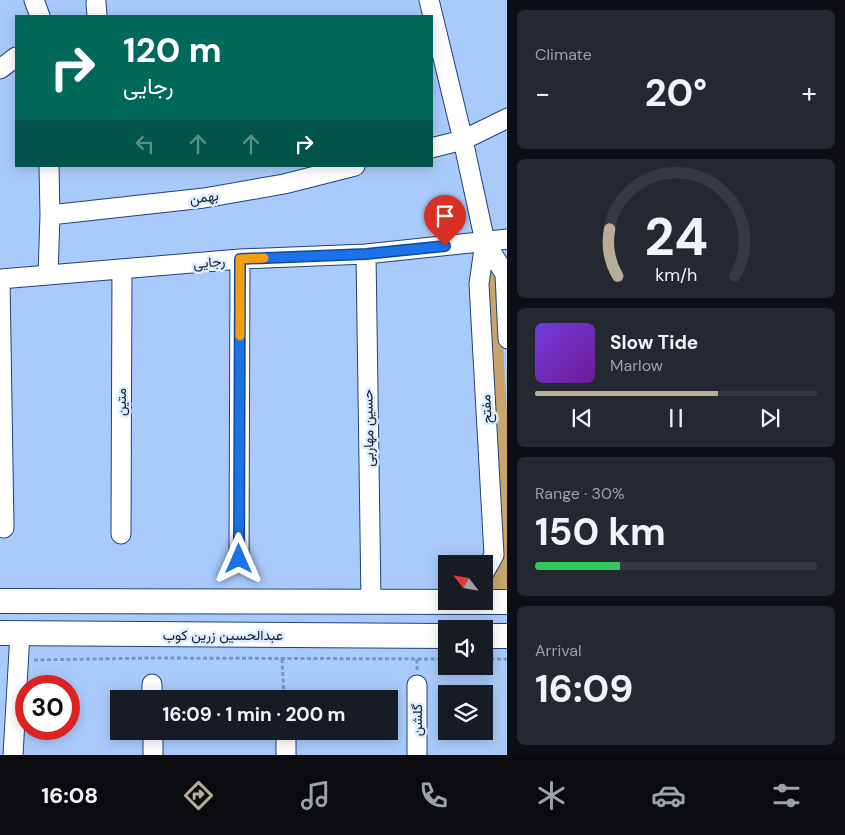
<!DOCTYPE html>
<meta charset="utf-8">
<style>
:root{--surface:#171b24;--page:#242831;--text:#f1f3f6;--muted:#9ea1a6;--line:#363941;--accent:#b8ad9a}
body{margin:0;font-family:"DM Sans",Vazirmatn,sans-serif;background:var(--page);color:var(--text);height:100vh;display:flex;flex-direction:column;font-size:19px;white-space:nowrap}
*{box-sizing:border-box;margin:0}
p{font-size:16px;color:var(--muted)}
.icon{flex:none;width:28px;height:28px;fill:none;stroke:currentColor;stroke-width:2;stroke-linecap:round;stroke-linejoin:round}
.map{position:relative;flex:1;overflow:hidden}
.details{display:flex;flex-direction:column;gap:10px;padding:10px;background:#0d0f14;width:338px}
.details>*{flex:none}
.banner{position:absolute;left:15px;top:15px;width:418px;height:152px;border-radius:0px;box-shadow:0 2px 12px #0003;background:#00695c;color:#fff;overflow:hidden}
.needle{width:32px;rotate:301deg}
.tools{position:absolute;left:438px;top:555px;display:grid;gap:10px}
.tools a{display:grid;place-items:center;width:55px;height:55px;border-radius:0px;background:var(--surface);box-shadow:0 2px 12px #0003;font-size:25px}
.speed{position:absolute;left:15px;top:675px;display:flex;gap:10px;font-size:25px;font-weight:700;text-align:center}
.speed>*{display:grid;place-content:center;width:65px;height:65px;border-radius:50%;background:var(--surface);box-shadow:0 2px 12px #0003;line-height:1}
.speed .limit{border:8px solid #d22;background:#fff;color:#111}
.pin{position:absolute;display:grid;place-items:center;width:42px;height:42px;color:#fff;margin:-51px -21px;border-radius:50% 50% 50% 0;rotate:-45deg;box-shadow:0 0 5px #0007}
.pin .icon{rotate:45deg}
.me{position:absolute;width:55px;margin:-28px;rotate:0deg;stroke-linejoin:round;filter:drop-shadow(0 0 4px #0008)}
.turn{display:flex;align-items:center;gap:18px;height:105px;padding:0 25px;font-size:22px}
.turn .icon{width:65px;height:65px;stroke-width:2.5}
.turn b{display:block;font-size:35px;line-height:42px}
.lanes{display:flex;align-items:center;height:48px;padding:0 25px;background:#0003;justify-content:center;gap:25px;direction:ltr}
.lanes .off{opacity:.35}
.big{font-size:38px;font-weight:700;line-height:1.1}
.details .widget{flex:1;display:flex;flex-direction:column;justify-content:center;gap:8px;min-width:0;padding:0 18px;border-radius:8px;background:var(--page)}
.details .dial{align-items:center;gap:0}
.dial svg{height:130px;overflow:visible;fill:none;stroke:var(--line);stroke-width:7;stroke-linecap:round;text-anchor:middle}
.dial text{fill:var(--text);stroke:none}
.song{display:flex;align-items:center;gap:15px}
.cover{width:60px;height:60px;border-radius:8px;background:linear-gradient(135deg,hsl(260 70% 55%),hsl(280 70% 35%))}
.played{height:5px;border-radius:2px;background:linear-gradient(90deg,var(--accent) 65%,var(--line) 65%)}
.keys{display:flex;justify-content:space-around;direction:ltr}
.heat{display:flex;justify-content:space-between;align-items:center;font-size:28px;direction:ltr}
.charge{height:8px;border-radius:4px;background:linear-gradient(90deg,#34c759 30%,var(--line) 0)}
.trip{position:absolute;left:110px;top:690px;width:288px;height:50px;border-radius:0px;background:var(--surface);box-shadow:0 2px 12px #0003;font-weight:700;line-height:50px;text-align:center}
.menu{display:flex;height:80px;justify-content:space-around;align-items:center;background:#090b0e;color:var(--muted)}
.menu .icon{width:35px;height:35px}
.menu .active{color:var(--accent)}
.menu b{font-size:22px;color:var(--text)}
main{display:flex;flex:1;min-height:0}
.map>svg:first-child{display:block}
.green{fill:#c9a46c}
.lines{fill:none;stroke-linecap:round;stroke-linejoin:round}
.minor-casing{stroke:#1f4377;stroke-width:21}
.major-casing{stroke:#1f4377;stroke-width:26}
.path{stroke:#7995be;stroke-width:3;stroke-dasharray:4 2.5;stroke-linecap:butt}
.minor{stroke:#fff;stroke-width:19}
.major{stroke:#fff;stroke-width:24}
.route-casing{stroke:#114b97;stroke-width:12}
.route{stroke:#1a73e8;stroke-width:9}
.slow{stroke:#f59e0b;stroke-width:9}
.labels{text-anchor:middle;stroke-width:5;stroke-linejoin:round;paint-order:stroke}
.street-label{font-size:14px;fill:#0e1e34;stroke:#ddebfd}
</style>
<main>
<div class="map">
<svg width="508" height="755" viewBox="0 0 508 755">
<rect width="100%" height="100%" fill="#a9cbfc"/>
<path class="green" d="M486 258 499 275 508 429 507 592 484 590 499 559Z"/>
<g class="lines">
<defs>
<path id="minor" d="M34 0 40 16
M429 0 463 140 485 242
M96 3 97 16
M0 69 16 57
M431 148 463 140 508 118
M50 215 204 198 284 184 355 166
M366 254 371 601
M48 275 50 215 49 166
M0 279 240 259 366 254 508 239
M0 279 4 528
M121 534 122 269
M239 559 240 259
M484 573 494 555 479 284 485 242 505 274 508 339
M152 684V699
M153 731V755
M13 755 20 633
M286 755V741
M417 755V685"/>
<path id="major" d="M0 601 508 602
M0 633 446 636
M484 636H508"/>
</defs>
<use href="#minor" class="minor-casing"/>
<use href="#major" class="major-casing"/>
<path class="path" d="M282 659 284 699
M484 659H508
M34 660 151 658 446 659
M417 670V658"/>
<use href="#minor" class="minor"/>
<use href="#major" class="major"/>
</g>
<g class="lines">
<defs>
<path id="route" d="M239 559 240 259 366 254 445 246"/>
</defs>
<use href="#route" class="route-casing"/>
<use href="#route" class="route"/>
<path class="slow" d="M240 336V259L264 258"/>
</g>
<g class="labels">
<g class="street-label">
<text transform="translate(204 197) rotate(-8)" y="5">بهمن</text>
<text transform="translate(209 262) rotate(-5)" y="5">رجایی</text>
<text transform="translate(121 402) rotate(-90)" y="5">متین</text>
<text transform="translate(486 409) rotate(-93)" y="5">مفتح</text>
<text transform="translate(368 428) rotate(-91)" y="5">حسین مهاربی</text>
<text x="223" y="640">عبدالحسین زرین کوب</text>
<text transform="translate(417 720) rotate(-90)" y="5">گلشن</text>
</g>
</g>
</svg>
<div class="tools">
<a><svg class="needle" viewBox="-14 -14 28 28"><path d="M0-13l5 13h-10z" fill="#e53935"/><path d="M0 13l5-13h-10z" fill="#9ea1a6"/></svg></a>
<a><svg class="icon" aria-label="sound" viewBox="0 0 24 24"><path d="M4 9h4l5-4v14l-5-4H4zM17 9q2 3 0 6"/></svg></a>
<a><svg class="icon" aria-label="layers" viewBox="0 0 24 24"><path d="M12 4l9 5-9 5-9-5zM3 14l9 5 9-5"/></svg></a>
</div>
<div class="speed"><div class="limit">30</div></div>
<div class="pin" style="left:445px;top:246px;background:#d93025"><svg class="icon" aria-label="arrive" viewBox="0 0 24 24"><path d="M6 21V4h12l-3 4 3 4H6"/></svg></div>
<svg class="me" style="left:239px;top:559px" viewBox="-20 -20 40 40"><path d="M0-17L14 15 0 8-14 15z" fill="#1a73e8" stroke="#fff" stroke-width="4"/></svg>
<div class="trip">16:09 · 1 min · 200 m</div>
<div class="banner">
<div class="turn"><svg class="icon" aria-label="right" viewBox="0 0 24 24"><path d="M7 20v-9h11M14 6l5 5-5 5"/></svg><div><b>120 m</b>رجایی</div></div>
<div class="lanes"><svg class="icon off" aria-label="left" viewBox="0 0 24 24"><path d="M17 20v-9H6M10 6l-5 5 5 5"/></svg><svg class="icon off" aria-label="ahead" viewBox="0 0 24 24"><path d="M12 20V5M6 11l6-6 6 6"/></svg><svg class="icon off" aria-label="ahead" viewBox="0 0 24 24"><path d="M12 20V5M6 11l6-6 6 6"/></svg><svg class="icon" aria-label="right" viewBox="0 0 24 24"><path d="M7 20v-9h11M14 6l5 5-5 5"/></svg></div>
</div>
</div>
<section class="details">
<div class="widget"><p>Climate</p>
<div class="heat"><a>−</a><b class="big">20°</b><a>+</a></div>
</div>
<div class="widget dial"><svg viewBox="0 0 100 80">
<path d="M14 69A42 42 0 1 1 86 69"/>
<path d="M14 69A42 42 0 0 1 9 40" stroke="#b8ad9a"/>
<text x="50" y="56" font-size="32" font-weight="700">24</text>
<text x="50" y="72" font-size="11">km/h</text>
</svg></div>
<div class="widget">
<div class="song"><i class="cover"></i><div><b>Slow Tide</b><p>Marlow</p></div></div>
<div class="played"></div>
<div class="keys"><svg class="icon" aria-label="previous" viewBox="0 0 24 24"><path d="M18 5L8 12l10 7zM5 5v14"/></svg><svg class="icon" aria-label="pause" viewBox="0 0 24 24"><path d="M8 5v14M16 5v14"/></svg><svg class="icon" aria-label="next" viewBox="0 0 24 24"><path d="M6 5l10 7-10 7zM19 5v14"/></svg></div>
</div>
<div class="widget"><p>Range · 30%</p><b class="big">150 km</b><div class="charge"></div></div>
<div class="widget"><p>Arrival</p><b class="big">16:09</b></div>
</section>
</main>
<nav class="menu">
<b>16:08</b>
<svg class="icon active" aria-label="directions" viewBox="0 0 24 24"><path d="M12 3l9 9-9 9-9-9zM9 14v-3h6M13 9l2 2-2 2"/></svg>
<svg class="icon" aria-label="music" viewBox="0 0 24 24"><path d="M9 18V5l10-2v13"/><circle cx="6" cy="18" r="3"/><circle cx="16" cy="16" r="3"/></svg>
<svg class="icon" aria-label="phone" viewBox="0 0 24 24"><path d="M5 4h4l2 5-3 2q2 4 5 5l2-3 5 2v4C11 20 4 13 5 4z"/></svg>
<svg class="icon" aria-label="climate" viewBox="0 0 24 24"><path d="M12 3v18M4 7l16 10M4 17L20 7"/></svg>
<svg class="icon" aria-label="car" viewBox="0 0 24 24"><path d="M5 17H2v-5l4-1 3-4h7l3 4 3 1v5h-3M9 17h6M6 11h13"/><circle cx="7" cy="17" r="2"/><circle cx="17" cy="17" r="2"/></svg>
<svg class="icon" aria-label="filters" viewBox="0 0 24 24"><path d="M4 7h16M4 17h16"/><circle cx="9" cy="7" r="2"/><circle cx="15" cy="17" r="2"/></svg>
</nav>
